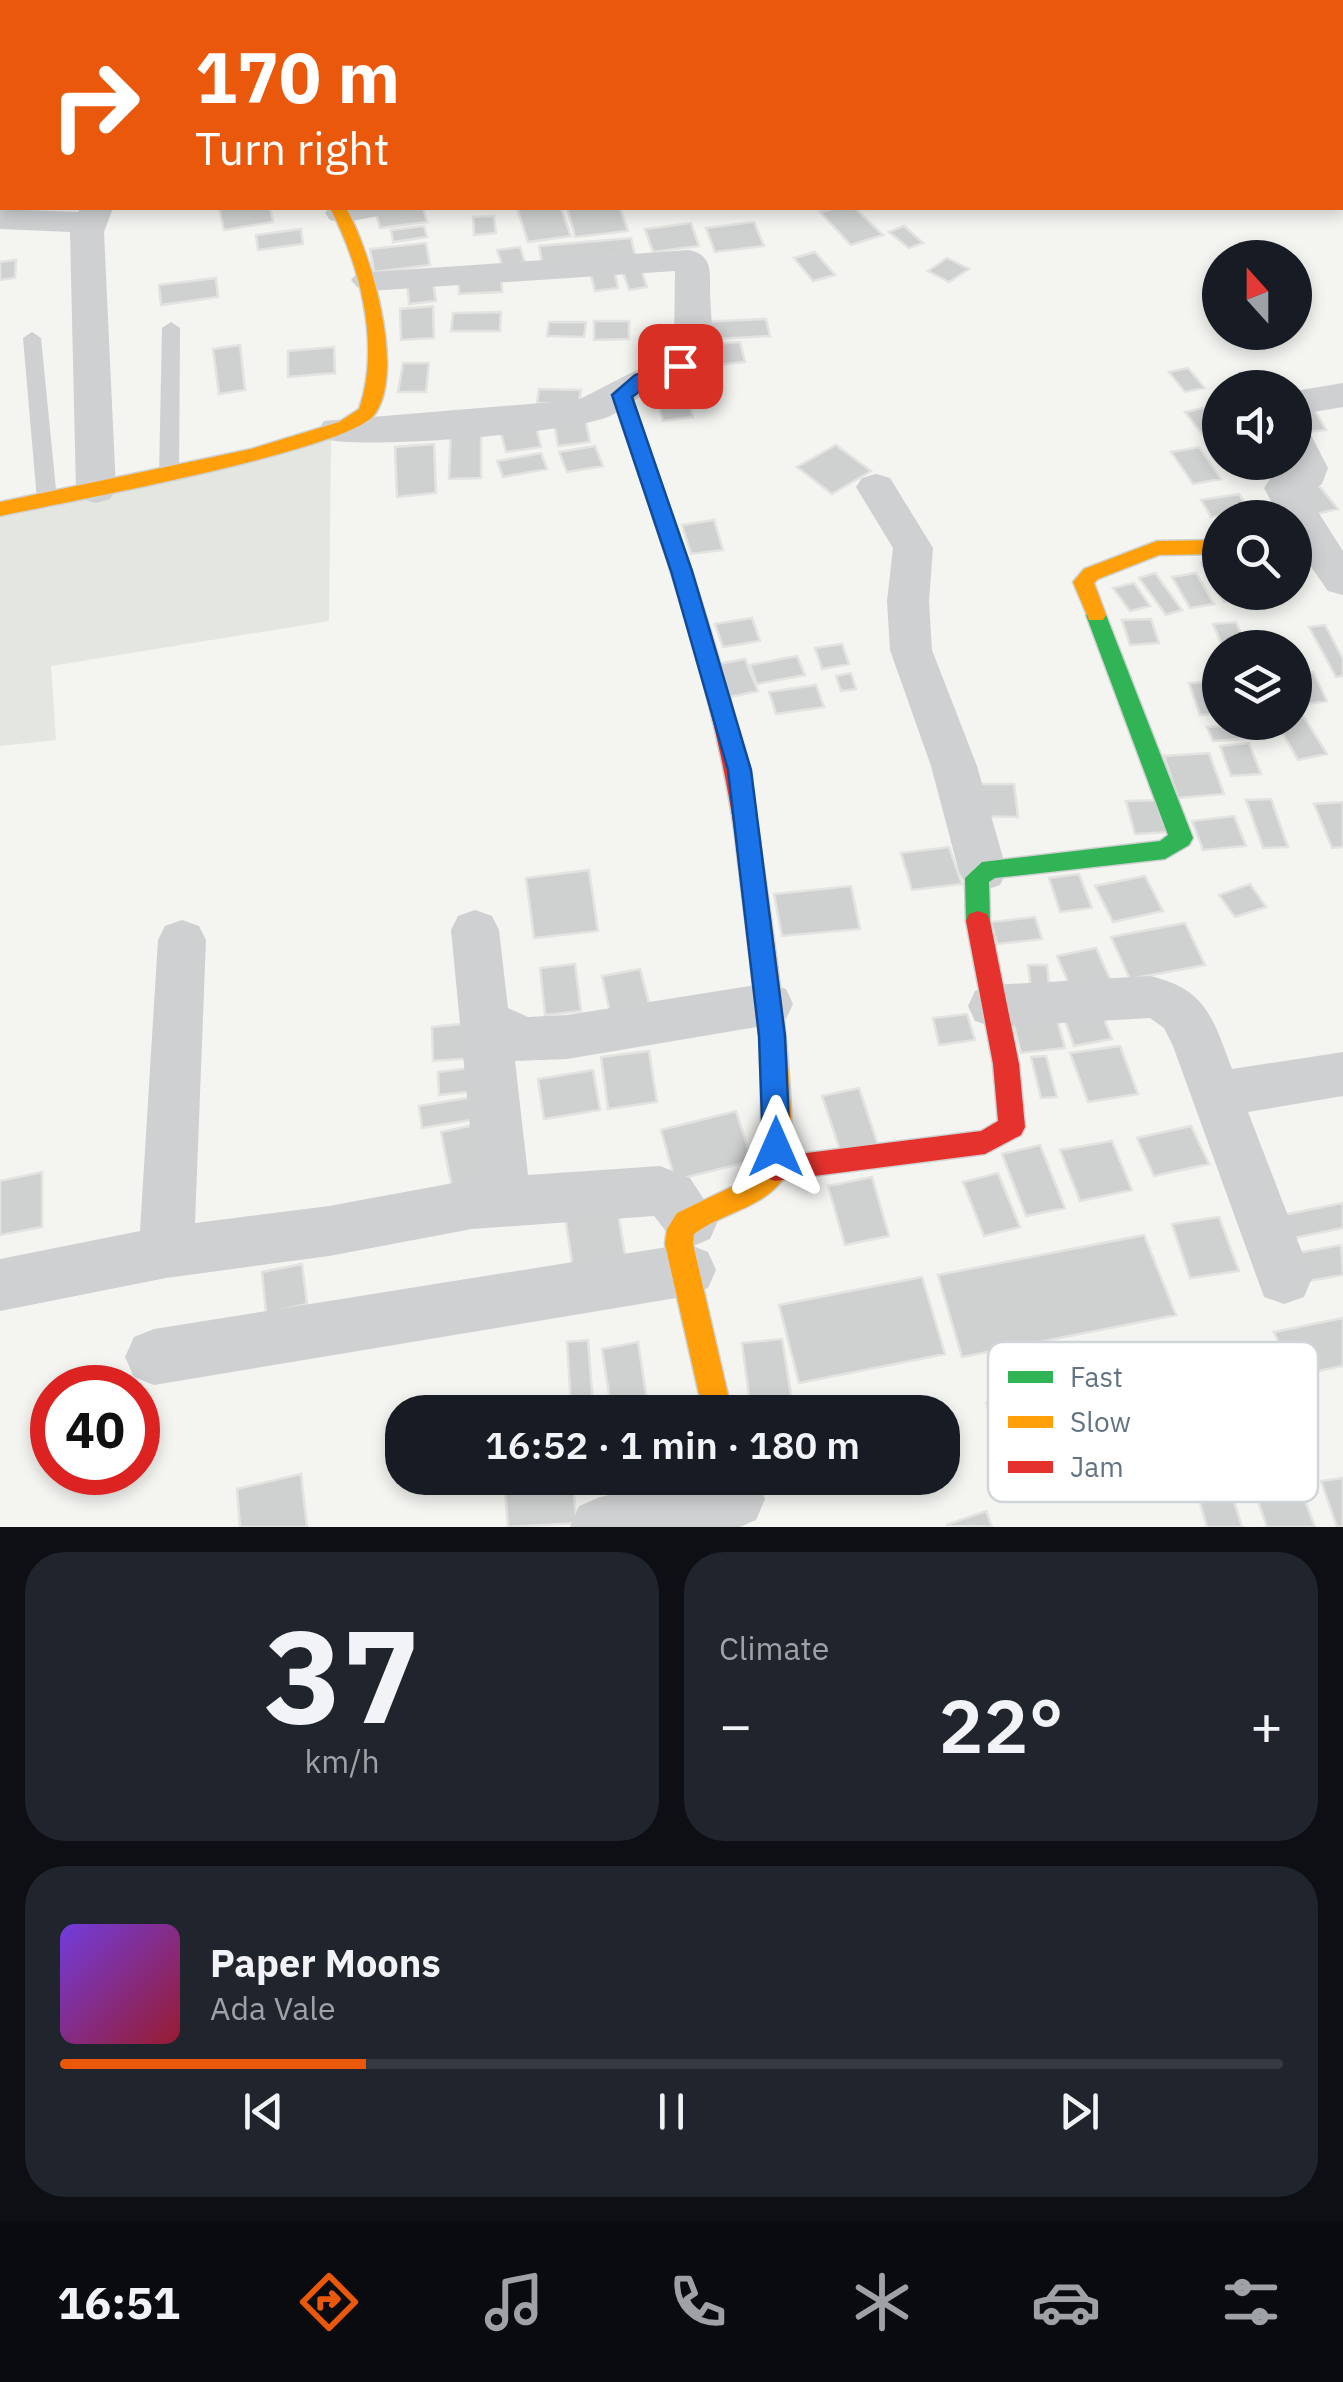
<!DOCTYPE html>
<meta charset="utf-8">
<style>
:root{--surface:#171b24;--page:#20242c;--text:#f1f3f6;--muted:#9ea1a6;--line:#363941;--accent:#ea580c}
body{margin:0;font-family:"IBM Plex Sans",sans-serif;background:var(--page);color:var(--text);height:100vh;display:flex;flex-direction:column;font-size:38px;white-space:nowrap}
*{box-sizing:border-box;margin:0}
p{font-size:32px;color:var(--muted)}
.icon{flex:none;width:55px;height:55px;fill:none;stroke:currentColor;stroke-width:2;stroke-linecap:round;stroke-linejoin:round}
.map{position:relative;height:1527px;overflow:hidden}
.sheet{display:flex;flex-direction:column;gap:25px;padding:25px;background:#0d0f14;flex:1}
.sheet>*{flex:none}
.top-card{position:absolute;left:0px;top:0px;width:1345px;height:210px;box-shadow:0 5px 15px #0003;background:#ea580c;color:#fff;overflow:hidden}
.needle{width:65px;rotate:339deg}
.controls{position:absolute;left:1202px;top:240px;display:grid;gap:20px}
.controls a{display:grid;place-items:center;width:110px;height:110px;border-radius:50%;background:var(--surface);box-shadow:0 5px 15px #0003;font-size:50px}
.speed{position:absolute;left:30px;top:1365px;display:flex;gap:20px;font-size:50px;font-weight:700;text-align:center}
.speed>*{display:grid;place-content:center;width:130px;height:130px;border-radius:50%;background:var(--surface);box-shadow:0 5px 15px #0003;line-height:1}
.speed .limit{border:15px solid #d22;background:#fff;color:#111}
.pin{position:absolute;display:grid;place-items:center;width:85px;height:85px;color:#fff;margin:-42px;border-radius:20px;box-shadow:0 5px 15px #0006}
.me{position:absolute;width:110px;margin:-55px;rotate:0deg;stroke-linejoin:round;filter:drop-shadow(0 0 8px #0008)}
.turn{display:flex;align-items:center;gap:35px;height:210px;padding:0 30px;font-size:45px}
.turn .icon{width:130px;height:130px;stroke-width:2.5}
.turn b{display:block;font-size:70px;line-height:85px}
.big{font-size:75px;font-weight:600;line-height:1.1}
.sheet .card{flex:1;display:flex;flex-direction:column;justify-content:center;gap:15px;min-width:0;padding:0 35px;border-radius:40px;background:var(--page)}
.sheet .dial{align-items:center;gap:0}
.dial b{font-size:130px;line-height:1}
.song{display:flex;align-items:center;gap:30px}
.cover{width:120px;height:120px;border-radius:15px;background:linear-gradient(135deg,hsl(260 70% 55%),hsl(350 70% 35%))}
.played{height:10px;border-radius:5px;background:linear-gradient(90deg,var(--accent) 25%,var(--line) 25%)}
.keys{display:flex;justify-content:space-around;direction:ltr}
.heat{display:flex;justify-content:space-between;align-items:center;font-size:55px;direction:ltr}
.sheet .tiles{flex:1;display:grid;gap:25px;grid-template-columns:1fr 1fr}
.card:last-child{grid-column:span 2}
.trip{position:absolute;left:385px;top:1395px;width:575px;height:100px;border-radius:40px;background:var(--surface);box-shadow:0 5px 15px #0003;font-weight:600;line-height:100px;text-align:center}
.menu{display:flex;height:160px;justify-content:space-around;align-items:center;background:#090b0e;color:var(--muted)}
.menu .icon{width:70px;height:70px}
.menu .active{color:var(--accent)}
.menu b{font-size:45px;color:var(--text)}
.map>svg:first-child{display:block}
.green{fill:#e3e7df}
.building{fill:#cfd0d0;stroke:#e3e3e1;stroke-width:2.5}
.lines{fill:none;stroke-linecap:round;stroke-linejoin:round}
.fast-casing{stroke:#cfd1d1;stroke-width:3}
.slow-casing{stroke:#cfd1d1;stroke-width:3}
.jam-casing{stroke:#cfd1d1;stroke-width:3}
.lane{fill:#cfd0d1;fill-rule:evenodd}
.street{fill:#cfd0d1;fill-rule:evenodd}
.fast{fill:#30b455;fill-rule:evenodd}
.slow{fill:#ff9f0a;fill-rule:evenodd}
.jam{fill:#e5322d;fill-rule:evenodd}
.route{fill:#1a73e8;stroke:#114b97;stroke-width:2.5}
.key{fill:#fff;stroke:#d0d5da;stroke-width:2.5}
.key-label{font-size:28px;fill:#627484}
</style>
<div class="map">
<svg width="1343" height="1527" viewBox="0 0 1343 1527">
<rect width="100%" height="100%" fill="#f4f4f1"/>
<path class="green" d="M331 437 329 621 51 666 56 740 0 746V507Z"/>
<path class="building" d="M219 208H270L273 222 224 230Z
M423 208 427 222 380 228 375 209Z
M517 208H561L571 236 528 242Z
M567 208H620L628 231 575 237Z
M837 208H855L883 235 851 245 820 212Z
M494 216 496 233 474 235 473 217Z
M754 222 764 246 715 252 706 228Z
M691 223 699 246 653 252 645 229Z
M424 226 427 237 393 242 391 230Z
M904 226 923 243 909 248 889 232Z
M301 229 303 244 258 250 256 235Z
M631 238 635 255 542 262 539 246Z
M426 243 430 265 374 272 370 249Z
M520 247 525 262 502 265 497 250Z
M815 252 835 275 813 281 794 258Z
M947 258 969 269 949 282 928 271Z
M16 260 15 278 0 280V262Z
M614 269 618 288 595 291 590 272Z
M641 269 647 287 629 290 623 272Z
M501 273 502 292 459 294 458 275Z
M432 277 436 301 409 304 407 280Z
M216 278 218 297 161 305 159 285Z
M433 306 434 338 401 340 400 309Z
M501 312 500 331H451L453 313Z
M766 319 770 336 701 340 699 322Z
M594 321H629V339L594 340Z
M549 322H586L584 337 547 336Z
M740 342 745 362 707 366 701 345Z
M240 345 245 390 219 394 213 349Z
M334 347 335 373 288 377V351Z
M403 363H429L426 392H398Z
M1188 368 1205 388 1185 392 1169 372Z
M680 375 693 417 663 421 651 379Z
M539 389 581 390 579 404 537 403Z
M1220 404V430L1202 434 1185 412Z
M1311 404 1326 430 1300 433 1295 424V406Z
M584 413 590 442 558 446 553 416Z
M534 418 541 447 506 452 498 422Z
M481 426V478L449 479 451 427Z
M434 444 436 493 397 497 395 447Z
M836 445 871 471 832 494 797 467Z
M595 446 603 466 567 472 559 452Z
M1199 447 1221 479 1193 484 1171 452Z
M541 453 547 469 503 477 497 461Z
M1316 482 1338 509 1304 517 1287 488Z
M1239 494 1250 511 1211 517 1201 500Z
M714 520 723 550 691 554 682 525Z
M1220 560V592H1248L1251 598 1224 602 1201 563Z
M1155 573 1182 610 1166 615 1139 578Z
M1196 573 1214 604 1190 608 1172 577Z
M1134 583 1150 606 1130 611 1113 588Z
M752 618 760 641 723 647 715 624Z
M1151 619 1159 643 1130 645 1122 620Z
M1236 622 1246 646 1223 648 1213 624Z
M1325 625 1343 659V676L1336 677 1309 627Z
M842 644 849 664 822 669 815 648Z
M797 656 805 675 757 684 750 665Z
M745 659 758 691 726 698 713 665Z
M1313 672 1327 701 1295 706V674Z
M851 673 856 689 841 691 836 676Z
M1220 681V714L1200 715 1189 683Z
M816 685 824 707 776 714 769 692Z
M1304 717 1327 754 1298 760 1276 722H1295V719Z
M1240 725 1246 739 1213 741 1207 727Z
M1249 743 1261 774 1231 776 1220 746Z
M1209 753 1224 794 1178 798 1164 756Z
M967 784H1014L1018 817 970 816Z
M1271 799 1288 847 1263 848 1246 800Z
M1161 800 1170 832 1135 834 1126 801Z
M1343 802V847L1332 848 1314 804Z
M1234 816 1246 846 1203 850 1192 821Z
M949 847 962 884 912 890 901 853Z
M589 870 598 931 534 938 526 878Z
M1079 874 1092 908 1060 912 1049 878Z
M1145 876 1163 911 1113 922 1095 886Z
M1250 884 1266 907 1235 917 1219 895Z
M851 886 860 929 782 936 774 894Z
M1035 917 1042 939 997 944 991 922Z
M1185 923 1205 965 1130 979 1111 937Z
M1096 948 1111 981 1071 989 1057 956Z
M575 964 581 1011 545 1015 540 968Z
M1028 965H1047L1050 996H1032Z
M640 969 653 1018 613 1026 602 976Z
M1053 1006 1065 1048 1021 1053 1010 1011Z
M1100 1009 1112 1039 1074 1046 1063 1015Z
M967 1014 975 1040 939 1045 933 1018Z
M472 1023 473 1058 433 1061 432 1027Z
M1120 1046 1138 1094 1088 1102 1070 1053Z
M649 1051 657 1102 608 1109 601 1057Z
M1046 1056 1057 1097 1041 1098 1031 1057Z
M477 1067 478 1091 439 1095 438 1072Z
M593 1070 600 1110 544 1119 538 1079Z
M859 1088 878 1145 841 1153 822 1096Z
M485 1095 489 1117 422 1128 419 1106Z
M736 1111 752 1161 675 1180 661 1130Z
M485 1123 497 1183 453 1193 441 1132Z
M1191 1126 1209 1164 1154 1176 1137 1138Z
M1112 1141 1132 1190 1080 1201 1060 1150Z
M1040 1145 1065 1208 1026 1216 1002 1154Z
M42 1172V1227L0 1235V1181Z
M998 1173 1020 1227 984 1236 963 1182Z
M872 1177 889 1236 845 1245 828 1186Z
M616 1201 627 1266 574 1275 564 1210Z
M1343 1203V1228L1289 1239 1278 1216Z
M1219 1217 1239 1271 1190 1278 1172 1224Z
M1144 1235 1176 1315 962 1357 938 1275Z
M1341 1245 1343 1275 1308 1281 1297 1253Z
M302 1264 307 1304 266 1313 262 1272Z
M922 1277 945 1354 799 1383 779 1305Z
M1343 1318V1366L1293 1376 1274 1332Z
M782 1339 793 1408 751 1412 742 1343Z
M588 1340 593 1404 571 1406 567 1342Z
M638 1342 647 1401 611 1407 602 1349Z
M1119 1371 1147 1439 1011 1473 986 1403Z
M1224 1468 1242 1527H1207L1191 1472Z
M301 1474 307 1527H240L237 1489Z
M504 1478H572L577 1523 508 1527Z
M1343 1478V1527H1337L1321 1481Z
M1298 1482 1315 1527H1267L1254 1490Z
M986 1511 992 1527 946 1525Z"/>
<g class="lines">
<defs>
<path id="fast" d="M1096 608 1106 615 1193 838 1189 845 1165 859 995 878 989 882 990 921 987 928 978 931 969 928 966 921 965 878 982 862 1160 841 1168 835 1086 615Z"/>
<path id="slow" d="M330 208H346C370 250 406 370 375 414 349 451 59 503 0 516V502L251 449 339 422 359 409C381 346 360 265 330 208Z
M1220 540V554L1159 555 1098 579 1094 583 1106 615 1103 620H1089L1073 582 1084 569 1157 541Z
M746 819 754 822 758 828C765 881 808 1144 784 1178 762 1209 722 1212 694 1234L693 1244 732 1412H703L665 1244 667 1229 677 1213 744 1181 762 1164 760 1041 734 828 738 822Z"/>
<path id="jam" d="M621 389 630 395C681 538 733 678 758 828L754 834H738L734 828C711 678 660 538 612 395Z
M978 911 987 914 990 921 1019 1064 1025 1127 1021 1135 985 1154 775 1181 766 1178 762 1169 766 1160 775 1157 981 1131 998 1121 993 1064 966 921 969 914Z"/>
</defs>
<use href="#fast" class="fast-casing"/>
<use href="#slow" class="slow-casing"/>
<use href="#jam" class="jam-casing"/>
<path class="lane" d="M171 322 180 328 179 475 169 481 159 475 162 328Z
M32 332 41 338 57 500 47 507 37 500 23 338Z"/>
<path class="street" d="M471 0H501V2H472Z
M796 0H826V2H797Z
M1022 0H1052L1054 2H1024Z
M0 43H2V61H0Z
M80 208H113L104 232 116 490 110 499 96 503 82 499 76 490 70 232 0 229V209L78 212Z
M329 208H388L383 215 342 223 330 220 325 213Z
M689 250C712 255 710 270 710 290 710 312 717 346 703 364 693 377 669 380 655 387 640 395 626 409 610 416 572 433 364 450 324 439L318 430 324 421 578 400 674 351 675 271 369 291 357 287 351 280 357 273Z
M1343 383V407L1295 415V391Z
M1295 427 1309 431 1328 468 1322 484 1306 493 1343 551V595L1328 591 1296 545 1295 518H1280L1264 488 1270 479 1289 468 1287 462H1295Z
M876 474 890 478 933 548 929 601 932 650 977 766 1007 872 1000 885 983 891 966 885 959 872 931 766 890 650 887 601 893 548 856 487 862 478Z
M475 910 492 916 499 930 508 1008 528 1017 567 1015 768 983 786 989 793 1004 786 1019 768 1025 567 1059 515 1061 528 1175 660 1166 690 1178 718 1221 710 1239 693 1246 708 1252 716 1270 708 1288 688 1296 154 1385 134 1377 125 1357 134 1337 154 1329 686 1244 672 1239 654 1216 472 1229 329 1256 166 1278 0 1311V1259L140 1231 158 940 165 926 182 920 199 926 206 940 195 1223 329 1206 475 1179 451 930 458 916Z
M1150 976C1207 989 1213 1019 1232 1069L1343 1052V1096L1248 1112 1312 1278 1304 1297 1284 1304 1264 1297 1173 1046 1164 1028 1150 1018 993 1027 975 1021 968 1006 975 991 993 985Z
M693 1478H756L765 1499 756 1520 740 1527H570L579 1506 600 1497Z"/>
<use href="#fast" class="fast"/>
<use href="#slow" class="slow"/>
<use href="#jam" class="jam"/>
</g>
<path class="route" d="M680 360 687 362V370L649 384 632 397 692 571 751 770 785 1036 790 1147 786 1156 776 1159 767 1156 763 1147 759 1036 728 770 671 571 612 395 635 375Z"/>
<rect x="988" y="1342" width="330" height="160" rx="15" class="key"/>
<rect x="1008" y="1371" width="45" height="12" fill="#30b455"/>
<rect x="1008" y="1416" width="45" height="12" fill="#ff9f0a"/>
<rect x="1008" y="1461" width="45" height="12" fill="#e5322d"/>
<g class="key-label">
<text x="1070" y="1387">Fast</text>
<text x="1070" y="1432">Slow</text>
<text x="1070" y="1477">Jam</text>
</g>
</svg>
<div class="controls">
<a><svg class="needle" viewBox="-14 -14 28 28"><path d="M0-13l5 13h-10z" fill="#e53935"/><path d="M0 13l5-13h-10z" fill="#9ea1a6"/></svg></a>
<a><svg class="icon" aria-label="sound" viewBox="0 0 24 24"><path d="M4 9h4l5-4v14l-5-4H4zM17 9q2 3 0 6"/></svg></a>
<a><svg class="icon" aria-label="search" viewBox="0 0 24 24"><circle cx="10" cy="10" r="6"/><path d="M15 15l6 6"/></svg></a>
<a><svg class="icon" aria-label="layers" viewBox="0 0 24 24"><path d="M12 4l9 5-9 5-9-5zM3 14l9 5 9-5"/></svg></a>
</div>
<div class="speed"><div class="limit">40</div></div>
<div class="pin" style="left:680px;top:366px;background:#d93025"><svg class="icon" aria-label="arrive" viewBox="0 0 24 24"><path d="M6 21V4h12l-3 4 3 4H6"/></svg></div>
<svg class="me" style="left:776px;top:1147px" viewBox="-20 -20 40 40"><path d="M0-17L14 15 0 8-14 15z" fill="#1a73e8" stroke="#fff" stroke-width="4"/></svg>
<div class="trip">16:52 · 1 min · 180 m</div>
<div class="top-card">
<div class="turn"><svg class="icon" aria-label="right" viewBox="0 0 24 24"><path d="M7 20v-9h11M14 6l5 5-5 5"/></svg><div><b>170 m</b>Turn right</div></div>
</div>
</div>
<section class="sheet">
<div class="tiles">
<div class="card dial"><b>37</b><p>km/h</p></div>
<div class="card"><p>Climate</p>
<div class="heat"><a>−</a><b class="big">22°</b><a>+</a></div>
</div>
<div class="card">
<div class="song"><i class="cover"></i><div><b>Paper Moons</b><p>Ada Vale</p></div></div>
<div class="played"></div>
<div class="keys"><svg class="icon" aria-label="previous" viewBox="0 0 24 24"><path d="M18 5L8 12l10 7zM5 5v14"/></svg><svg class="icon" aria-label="pause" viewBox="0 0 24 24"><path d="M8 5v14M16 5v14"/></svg><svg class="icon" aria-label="next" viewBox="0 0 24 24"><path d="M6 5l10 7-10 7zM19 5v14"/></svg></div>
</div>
</div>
</section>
<nav class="menu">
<b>16:51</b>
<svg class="icon active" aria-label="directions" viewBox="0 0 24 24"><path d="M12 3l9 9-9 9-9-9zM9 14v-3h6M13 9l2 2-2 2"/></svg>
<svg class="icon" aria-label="music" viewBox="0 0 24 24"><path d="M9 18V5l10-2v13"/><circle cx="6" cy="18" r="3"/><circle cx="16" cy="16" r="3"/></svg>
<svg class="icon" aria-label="phone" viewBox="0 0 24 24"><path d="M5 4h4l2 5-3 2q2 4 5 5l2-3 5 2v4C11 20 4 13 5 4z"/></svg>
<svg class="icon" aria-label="climate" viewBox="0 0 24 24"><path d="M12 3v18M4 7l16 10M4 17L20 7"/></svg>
<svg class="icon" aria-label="car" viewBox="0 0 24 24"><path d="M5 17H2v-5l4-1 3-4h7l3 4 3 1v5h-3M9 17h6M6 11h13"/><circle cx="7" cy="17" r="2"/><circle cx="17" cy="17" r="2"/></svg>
<svg class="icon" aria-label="filters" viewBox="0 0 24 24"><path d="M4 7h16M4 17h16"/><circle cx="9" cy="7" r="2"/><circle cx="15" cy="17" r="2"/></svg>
</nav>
